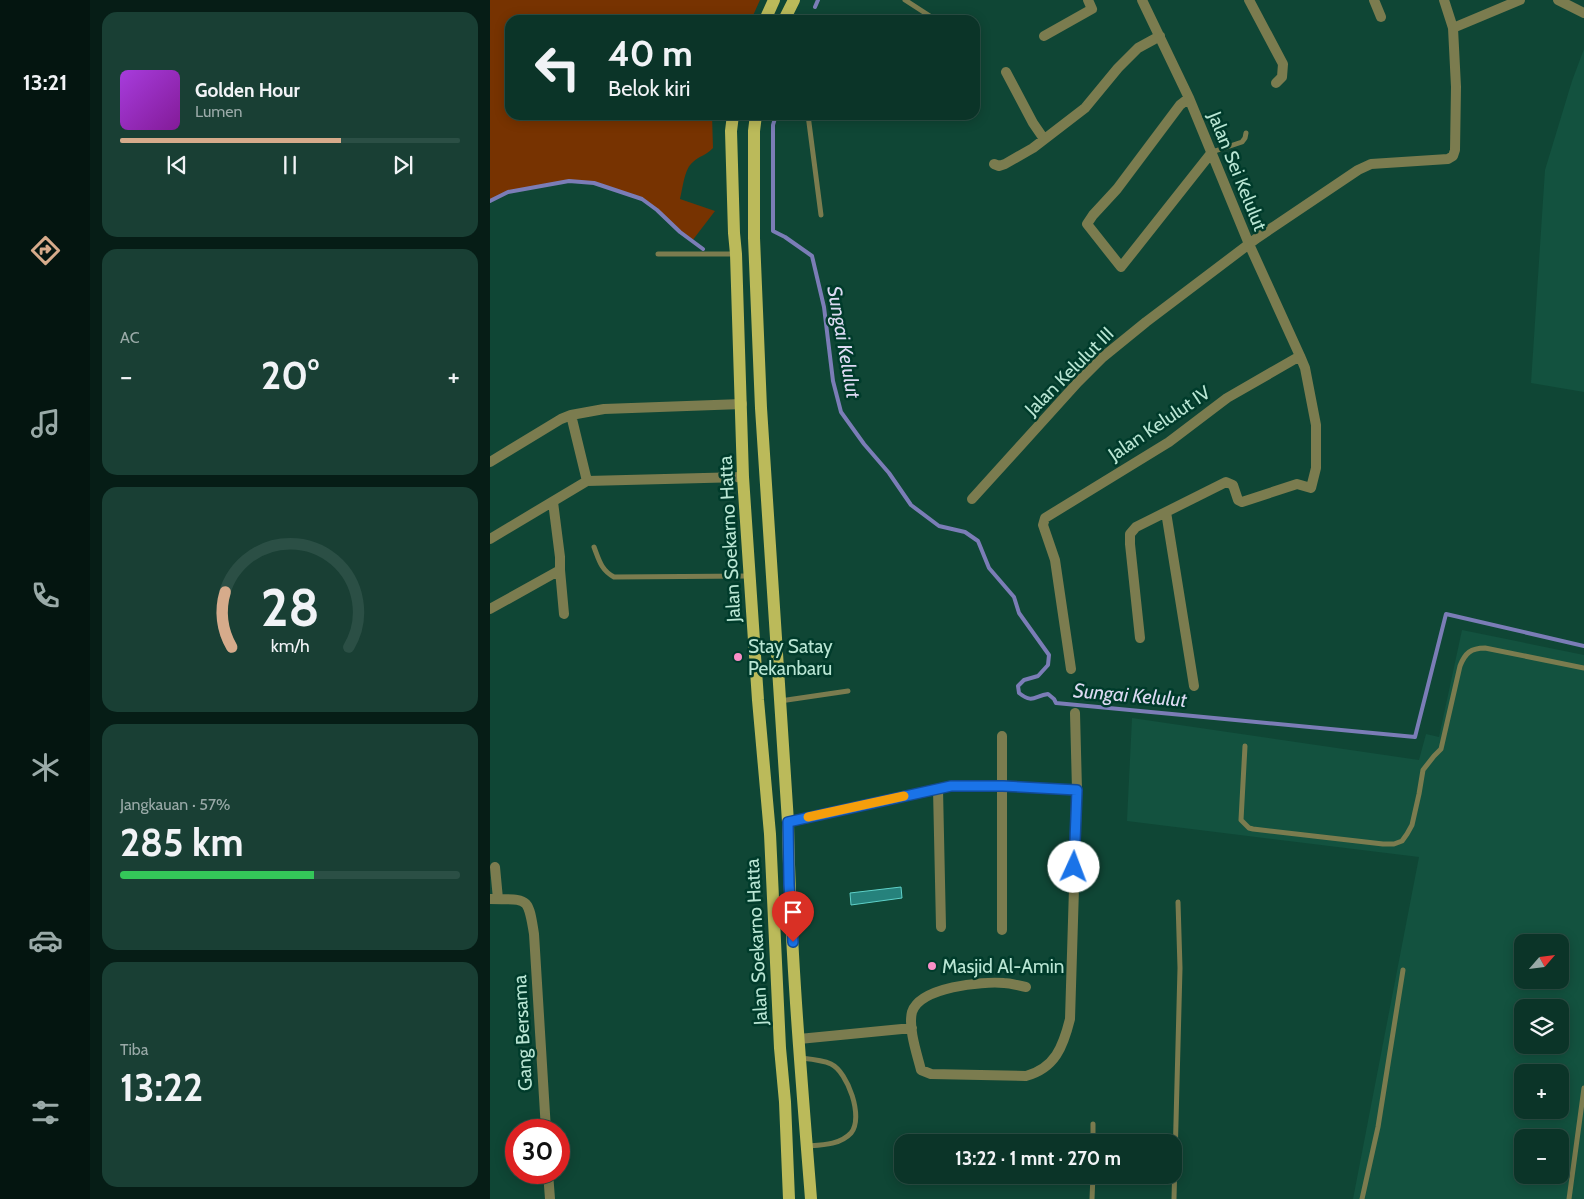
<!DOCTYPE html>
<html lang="id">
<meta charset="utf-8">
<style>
:root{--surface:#0b3428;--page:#193f34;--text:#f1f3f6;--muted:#9aaaa8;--line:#2b4f45;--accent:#d6ab8b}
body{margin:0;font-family:Cabin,sans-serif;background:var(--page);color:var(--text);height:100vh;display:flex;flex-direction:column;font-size:19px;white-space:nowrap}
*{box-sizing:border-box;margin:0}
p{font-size:16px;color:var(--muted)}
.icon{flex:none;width:28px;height:28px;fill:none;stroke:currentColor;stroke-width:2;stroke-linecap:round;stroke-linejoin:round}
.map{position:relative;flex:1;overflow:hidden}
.drawer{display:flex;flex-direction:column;gap:12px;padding:12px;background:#061d16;width:400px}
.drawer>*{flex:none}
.guide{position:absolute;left:15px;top:15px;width:475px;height:105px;border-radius:15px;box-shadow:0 2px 12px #0003,0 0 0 1px var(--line);background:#0b3428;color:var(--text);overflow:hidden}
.needle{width:32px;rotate:62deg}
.fabs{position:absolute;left:1024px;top:934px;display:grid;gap:10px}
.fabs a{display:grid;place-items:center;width:55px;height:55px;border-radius:10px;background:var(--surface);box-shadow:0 2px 12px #0003,0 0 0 1px var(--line);font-size:25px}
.speed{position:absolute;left:15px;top:1119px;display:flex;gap:10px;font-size:25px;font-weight:700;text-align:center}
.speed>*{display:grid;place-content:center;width:65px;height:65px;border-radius:50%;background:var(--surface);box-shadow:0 2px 12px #0003,0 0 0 1px var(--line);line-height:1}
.speed .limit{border:8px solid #d22;background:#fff;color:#111}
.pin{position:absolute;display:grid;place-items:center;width:42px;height:42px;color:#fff;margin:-51px -21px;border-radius:50% 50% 50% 0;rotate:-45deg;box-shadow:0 0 5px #0007}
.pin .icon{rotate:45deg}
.me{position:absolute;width:55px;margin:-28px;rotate:2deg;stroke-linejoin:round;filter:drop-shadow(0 0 4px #0008)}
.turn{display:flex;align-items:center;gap:18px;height:105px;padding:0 20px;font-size:22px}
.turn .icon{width:65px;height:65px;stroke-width:2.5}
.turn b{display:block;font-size:35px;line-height:42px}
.big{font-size:38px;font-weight:800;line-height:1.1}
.drawer .tile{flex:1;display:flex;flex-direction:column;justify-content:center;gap:8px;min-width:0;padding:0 18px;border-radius:15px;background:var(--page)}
.drawer .dial{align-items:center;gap:0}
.dial svg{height:130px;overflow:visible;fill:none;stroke:var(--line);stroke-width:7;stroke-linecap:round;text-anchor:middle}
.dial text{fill:var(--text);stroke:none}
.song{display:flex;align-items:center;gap:15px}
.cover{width:60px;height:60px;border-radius:8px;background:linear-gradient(135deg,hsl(280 70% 55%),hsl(290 70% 35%))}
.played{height:5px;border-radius:2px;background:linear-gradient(90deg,var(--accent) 65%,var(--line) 65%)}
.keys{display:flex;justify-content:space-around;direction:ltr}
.heat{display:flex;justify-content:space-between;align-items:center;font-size:28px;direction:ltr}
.charge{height:8px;border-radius:4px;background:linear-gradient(90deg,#34c759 57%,var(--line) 0)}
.trip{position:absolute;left:404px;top:1134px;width:288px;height:50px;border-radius:15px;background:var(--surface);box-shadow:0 2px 12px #0003,0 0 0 1px var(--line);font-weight:800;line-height:50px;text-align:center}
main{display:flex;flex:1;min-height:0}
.dock{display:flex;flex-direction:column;width:90px;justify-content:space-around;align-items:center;background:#041510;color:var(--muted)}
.dock .icon{width:35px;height:35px}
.dock .active{color:var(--accent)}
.dock b{font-size:22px;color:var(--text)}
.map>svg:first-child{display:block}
.built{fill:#13523f;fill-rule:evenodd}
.green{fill:#773301}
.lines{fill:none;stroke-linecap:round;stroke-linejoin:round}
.stream{stroke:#7b7db7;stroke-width:4}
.building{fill:#26827c;stroke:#5ed1c9}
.lane{stroke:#7b7c4f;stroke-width:5}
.street{stroke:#7b7c4f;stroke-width:10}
.primary{stroke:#bbba5a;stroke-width:12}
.route-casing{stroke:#114b97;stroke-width:12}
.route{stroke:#1a73e8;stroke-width:9}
.slow{stroke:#f59e0b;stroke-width:9}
.poi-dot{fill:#fa8fc7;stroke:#003b2b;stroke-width:2}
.labels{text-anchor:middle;stroke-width:5;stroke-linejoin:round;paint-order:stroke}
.street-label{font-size:19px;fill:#b9e6d4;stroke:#003b2b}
.poi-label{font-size:19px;fill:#b9e6d4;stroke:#003b2b;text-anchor:start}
.water-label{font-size:20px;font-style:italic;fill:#dcdaf3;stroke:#003b2b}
</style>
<main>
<nav class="dock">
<b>13:21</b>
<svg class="icon active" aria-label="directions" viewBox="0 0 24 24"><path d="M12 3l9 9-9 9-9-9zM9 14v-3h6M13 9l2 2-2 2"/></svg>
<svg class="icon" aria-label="music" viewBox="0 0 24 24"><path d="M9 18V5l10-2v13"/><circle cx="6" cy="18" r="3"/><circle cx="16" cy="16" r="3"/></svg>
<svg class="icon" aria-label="phone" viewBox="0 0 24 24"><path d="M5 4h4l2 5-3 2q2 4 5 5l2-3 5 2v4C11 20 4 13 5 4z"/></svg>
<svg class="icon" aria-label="climate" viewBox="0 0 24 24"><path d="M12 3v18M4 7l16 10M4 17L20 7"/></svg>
<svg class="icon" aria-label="car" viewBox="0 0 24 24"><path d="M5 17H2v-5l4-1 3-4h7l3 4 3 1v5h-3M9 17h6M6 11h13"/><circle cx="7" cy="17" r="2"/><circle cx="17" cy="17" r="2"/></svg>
<svg class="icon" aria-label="filters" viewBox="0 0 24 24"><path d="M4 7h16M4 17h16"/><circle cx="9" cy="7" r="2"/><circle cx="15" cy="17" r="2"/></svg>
</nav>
<section class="drawer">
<div class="tile">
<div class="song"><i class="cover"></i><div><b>Golden Hour</b><p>Lumen</p></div></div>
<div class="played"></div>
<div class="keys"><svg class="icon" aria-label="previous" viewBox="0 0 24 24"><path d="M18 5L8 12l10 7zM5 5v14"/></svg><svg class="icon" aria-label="pause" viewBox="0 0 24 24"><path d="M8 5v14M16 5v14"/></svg><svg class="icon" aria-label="next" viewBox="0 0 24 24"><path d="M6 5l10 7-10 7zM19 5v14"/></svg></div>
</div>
<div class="tile"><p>AC</p>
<div class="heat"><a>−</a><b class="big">20°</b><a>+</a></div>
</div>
<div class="tile dial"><svg viewBox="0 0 100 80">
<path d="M14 69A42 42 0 1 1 86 69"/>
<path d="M14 69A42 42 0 0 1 10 35" stroke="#d6ab8b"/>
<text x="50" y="56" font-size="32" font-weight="700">28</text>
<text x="50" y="72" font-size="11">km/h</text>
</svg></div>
<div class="tile"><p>Jangkauan · 57%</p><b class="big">285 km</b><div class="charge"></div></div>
<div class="tile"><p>Tiba</p><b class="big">13:22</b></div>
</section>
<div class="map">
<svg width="1094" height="1199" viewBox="0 0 1094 1199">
<rect width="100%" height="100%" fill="#0f4635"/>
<path class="built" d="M1094 49V392L1041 383 1055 170 1082 81Z
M972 630 1094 655V1199H863L929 857 637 821 642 718 929 760 936 734 949 737ZM1032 942H1070V980H1032ZM1032 1008H1070V1045H1032ZM1032 1072H1070V1110H1032ZM1032 1138H1070V1175H1032Z"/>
<path class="green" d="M0 0H270L261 20H20V115H222L223 148C217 155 209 156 203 162 194 169 193 188 190 199L225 211 202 241 192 233 167 210 152 199 104 183 79 181 18 192 0 201Z"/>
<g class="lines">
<path class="stream" d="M325 7 328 0
M319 20V19
M286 115 283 125V231L295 237 322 256 334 307 343 381 351 412 374 444 399 473 421 505 449 526 475 532 488 541 499 568 524 597 529 613 559 655 558 665 548 676 534 680 528 686 529 693C543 704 544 696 558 694L564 699 566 703 925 737 956 614 1094 646
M0 201 18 192 79 181 104 183 152 199 167 210 190 232 213 249"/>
</g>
<path class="building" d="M411 887 412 898 361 905 360 893Z"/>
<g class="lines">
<path class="lane" d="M415 0 446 20
M318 115 331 215
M722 152 752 142 755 138 756 133
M168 254H245
M104 547C109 560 111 570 124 577L260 576
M290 701 358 691
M755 746 751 820 759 828 763 829 893 844H904L912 841 917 834 922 825 929 794 933 770 944 756 951 749 970 666C975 653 981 648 995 648L1094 668
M310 1058C319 1059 332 1060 341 1064 358 1072 374 1118 361 1133 350 1145 332 1145 317 1146
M603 1142V1124
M602 1199 603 1175
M684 1199 690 968 688 902
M872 1199 888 1127 913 970
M1079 1199 1094 1088"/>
<path class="street" d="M759 0 793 64 792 77 786 83
M884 0 891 17
M1068 0 1094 13
M963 28 1030 0
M554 36 602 9 598 0
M516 72 543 123 554 139
M699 98 690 105 627 189 603 215 597 224 631 267 722 152
M504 164 509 166 515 164 543 148 595 108 628 68 648 48 670 36
M81 415 97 481
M0 462 71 419 81 415 114 409 252 404
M482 499 588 382 613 357 656 322 767 238 868 170 881 164 958 159 963 156 965 150 966 87 963 28 954 0
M676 512 704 686
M0 539 97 481 253 477
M70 570 74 614
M0 609 70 570V557L63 502
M650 638 640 544V534L646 527 736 482 743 485 748 500 752 502 807 484 821 488 826 468V425L815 368 810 356 759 244 699 98 652 0
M581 669 565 560 553 525 555 518 679 442 737 398 810 356
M448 789 451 927
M298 822 461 786H513L587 790
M5 867 8 899
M0 899C38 900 38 895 44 934L56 1130
M512 930V736
M536 987C529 986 521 983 514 983 492 981 430 987 422 1012 418 1028 427 1054 431 1070L441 1074 536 1076C565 1068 573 1047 580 1019L587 790 585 713
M309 1039 422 1028
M58 1172 60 1199"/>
<path class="primary" d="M275 20 284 0
M294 20 304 0
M243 115 241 131 244 233 246 254 253 477 268 700 280 834 290 1048 295 1102 299 1199
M266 115 264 131V238L271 408 298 822C300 948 311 1073 321 1199"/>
</g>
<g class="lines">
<defs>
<path id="route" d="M303 942 299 884 298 822 461 786H513L587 790 584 867"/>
</defs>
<use href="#route" class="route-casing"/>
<use href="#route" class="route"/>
<path class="slow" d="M318 817 414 796"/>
</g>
<g class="poi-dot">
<circle cx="248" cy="657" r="5"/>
<circle cx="442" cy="966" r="5"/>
</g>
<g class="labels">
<g class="street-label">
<text transform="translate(748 171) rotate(68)" y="7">Jalan Sei Kelulut</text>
<text transform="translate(579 371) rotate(-45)" y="7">Jalan Kelulut III</text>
<text transform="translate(669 423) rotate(-34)" y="7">Jalan Kelulut IV</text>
<text transform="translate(239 539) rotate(-93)" y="7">Jalan Soekarno Hatta</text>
<text transform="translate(266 942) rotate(-93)" y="7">Jalan Soekarno Hatta</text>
<text transform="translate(32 1033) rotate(-93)" y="7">Gang Bersama</text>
</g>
<g class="poi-label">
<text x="258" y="653">Stay Satay<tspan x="258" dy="22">Pekanbaru</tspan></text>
<text x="452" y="973">Masjid Al-Amin</text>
</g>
<g class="water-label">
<text transform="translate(354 342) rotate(80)" y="7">Sungai Kelulut</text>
<text transform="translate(640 695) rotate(5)" y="7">Sungai Kelulut</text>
</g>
</g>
</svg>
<div class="fabs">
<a><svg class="needle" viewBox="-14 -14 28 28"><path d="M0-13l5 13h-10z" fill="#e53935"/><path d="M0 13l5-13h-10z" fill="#9aaaa8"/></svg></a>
<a><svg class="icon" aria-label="layers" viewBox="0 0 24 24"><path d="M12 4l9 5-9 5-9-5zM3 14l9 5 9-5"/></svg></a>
<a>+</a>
<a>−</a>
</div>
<div class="speed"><div class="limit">30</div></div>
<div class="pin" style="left:303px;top:942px;background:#d93025"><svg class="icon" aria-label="arrive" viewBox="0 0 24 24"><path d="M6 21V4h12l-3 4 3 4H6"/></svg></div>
<svg class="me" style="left:584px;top:867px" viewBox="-20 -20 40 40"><circle r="19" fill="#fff"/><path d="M0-13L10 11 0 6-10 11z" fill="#1a73e8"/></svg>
<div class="trip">13:22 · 1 mnt · 270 m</div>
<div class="guide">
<div class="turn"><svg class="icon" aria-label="left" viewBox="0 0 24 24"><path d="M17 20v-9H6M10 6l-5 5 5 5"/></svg><div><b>40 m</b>Belok kiri</div></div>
</div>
</div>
</main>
